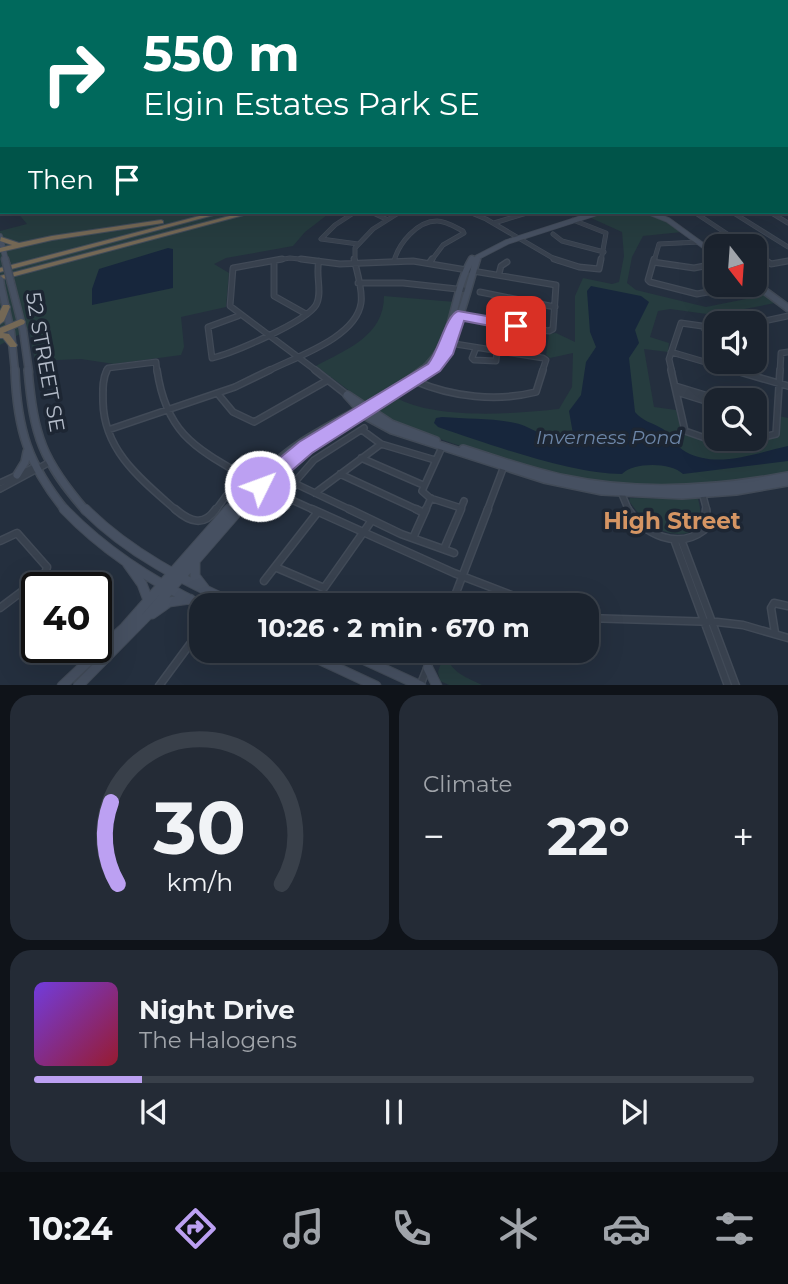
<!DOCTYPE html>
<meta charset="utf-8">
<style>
:root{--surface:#1b232e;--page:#242b36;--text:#f1f3f6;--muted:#a0a4aa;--line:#39404a;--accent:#bca0f2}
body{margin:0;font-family:Montserrat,sans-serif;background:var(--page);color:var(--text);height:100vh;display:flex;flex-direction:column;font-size:26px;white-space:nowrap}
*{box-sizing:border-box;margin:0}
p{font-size:23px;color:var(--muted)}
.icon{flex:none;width:38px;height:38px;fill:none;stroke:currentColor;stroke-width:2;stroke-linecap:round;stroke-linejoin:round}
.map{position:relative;height:685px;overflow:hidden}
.sheet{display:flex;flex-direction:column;gap:10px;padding:10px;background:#0f1319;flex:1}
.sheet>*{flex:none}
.top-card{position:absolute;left:0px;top:0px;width:789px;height:214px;box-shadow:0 7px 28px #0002,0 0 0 2px var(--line);background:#00695c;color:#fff;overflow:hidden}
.needle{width:46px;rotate:163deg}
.buttons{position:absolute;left:704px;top:234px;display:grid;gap:14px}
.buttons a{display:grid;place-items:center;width:63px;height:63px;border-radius:14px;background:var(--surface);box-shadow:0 7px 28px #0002,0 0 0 2px var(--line);font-size:35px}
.speed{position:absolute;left:21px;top:572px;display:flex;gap:14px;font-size:35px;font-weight:700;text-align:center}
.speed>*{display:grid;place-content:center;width:91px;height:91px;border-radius:50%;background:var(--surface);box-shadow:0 7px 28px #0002,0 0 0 2px var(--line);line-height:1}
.speed .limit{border:4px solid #111;border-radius:10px;background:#fff;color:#111}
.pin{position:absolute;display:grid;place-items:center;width:60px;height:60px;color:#fff;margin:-30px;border-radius:14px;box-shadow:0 4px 10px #0006}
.me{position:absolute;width:77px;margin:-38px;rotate:48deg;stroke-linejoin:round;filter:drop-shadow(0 0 5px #0008)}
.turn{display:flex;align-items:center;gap:24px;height:147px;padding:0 28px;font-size:32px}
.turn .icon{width:91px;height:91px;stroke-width:2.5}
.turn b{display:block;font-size:49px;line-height:60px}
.then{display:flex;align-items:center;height:66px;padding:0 28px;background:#0003;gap:14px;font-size:26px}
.big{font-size:52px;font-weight:700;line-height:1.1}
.sheet .tile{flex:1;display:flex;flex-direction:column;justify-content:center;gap:10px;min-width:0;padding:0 24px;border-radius:21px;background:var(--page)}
.sheet .dial{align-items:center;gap:0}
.dial svg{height:182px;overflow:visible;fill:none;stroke:var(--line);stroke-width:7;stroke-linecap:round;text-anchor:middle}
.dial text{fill:var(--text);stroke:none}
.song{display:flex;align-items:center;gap:21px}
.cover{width:84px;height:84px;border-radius:10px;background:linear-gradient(135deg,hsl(260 70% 55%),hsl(350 70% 35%))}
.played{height:7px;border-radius:4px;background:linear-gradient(90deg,var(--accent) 15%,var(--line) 15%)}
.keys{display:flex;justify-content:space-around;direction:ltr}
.heat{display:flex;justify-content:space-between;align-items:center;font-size:38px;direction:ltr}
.sheet .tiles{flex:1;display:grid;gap:10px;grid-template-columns:1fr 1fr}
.tile:last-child{grid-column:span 2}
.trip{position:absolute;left:189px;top:593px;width:410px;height:70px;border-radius:21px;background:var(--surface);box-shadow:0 7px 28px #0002,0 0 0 2px var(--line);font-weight:700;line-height:70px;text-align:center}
.dock{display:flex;height:112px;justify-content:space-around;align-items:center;background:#0b0e12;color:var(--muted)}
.dock .icon{width:49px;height:49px}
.dock .current{color:var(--accent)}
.dock b{font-size:32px;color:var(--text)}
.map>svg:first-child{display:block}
.green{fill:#263c3f}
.water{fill:#17263c}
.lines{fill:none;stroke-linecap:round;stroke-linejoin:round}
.street-far3-casing{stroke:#414a57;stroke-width:5}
.street-far2-casing{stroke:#414a57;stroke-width:7}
.street-far1-casing{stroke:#414a57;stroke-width:8}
.street-casing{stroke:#414a57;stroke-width:9}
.secondary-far3-casing{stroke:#414a57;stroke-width:6}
.secondary-far2-casing{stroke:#414a57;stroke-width:9}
.secondary-far1-casing{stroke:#414a57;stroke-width:10}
.secondary-casing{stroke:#414a57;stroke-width:11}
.highway-casing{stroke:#434c59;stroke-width:2}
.street-far3{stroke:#38414e;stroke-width:3.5}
.street-far2{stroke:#38414e;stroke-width:4.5}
.street-far1{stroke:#38414e;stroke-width:5}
.street{stroke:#38414e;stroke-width:6}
.secondary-far3{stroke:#465061;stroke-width:4.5}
.secondary-far2{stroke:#465061;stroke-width:6}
.secondary-far1{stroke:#465061;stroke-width:7}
.secondary{stroke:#465061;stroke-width:9}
.highway{fill:#746855;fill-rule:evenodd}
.secondary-bridge-casing{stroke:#414a57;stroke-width:9;stroke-linecap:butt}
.secondary-bridge{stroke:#465061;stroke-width:6}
.route{fill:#bca0f2;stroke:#7a689d;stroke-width:2}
.labels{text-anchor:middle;stroke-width:7;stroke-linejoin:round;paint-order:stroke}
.water-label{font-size:19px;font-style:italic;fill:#6d86a8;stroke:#1d2633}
.near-street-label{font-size:21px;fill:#b4bcc9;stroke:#1d2633}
.near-neighbourhood-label{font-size:23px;font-weight:bold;fill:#d59563;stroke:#1d2633}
</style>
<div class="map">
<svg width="788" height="686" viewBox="0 0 788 686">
<rect width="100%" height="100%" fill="#242f3e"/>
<path class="green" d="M17 212H331L305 232 293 246 226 258 214 264 229 273 226 307 181 317 184 347 181 355 114 364 81 359 35 361 29 329 0 345V231L27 224Z
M604 212C639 212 653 212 682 232L643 236 632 257 627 283 636 290 706 307 751 298 739 288 752 286 775 303 714 315 670 309 658 311 650 337 669 343 668 352 644 349 654 407 676 410 682 433 728 448 777 436 779 416 788 418V473C721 489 642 492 575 478 515 466 457 444 400 426L376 411 378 407 395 397C434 420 514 414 559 409L572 387 573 353 550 358 546 355 549 334 556 333 575 342V296L583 278 612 284 619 282 624 256 622 232 589 217Z
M384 296 455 302C450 316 447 331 441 344 428 373 393 386 368 401H363L316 366C347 349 384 336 384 296Z
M630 498 698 499C702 513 702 525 688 533 662 538 643 521 629 501Z
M445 651H449C444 670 468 678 482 685H449L440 681 438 672Z"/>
<path class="water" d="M168 248 173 249V288L92 305V289L99 269Z
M591 286 641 296 649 302 635 330 639 343 629 358 635 412C642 421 653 423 663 429 672 435 676 447 686 452 717 469 756 453 788 446V461L683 474C671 462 633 462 622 474 570 474 489 444 438 427L434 423 436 418 442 417C466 419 492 418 515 423 534 427 550 443 568 441L573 434 569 411 581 395 586 362 596 347 590 332 587 291Z"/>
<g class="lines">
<defs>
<path id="street-far3" d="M355 212 335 225 321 239 358 244
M371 212 386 219
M469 212 486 219 558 261
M694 212 747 247
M732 212 788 247
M770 212 788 223
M573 220 606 233 601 261
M494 223 530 212
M553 234 562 241 604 252
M754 252 767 261
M272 261 290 258 316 261
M355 261V248L373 229 400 212
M394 261C399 243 417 221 437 221 446 221 455 227 463 231L464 233 443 245 431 261
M411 261H414
M654 261 659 244 699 242"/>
<path id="street-far2" d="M282 259 233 268 230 306 318 372
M301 259 340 264 413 261 556 285 553 329 549 331 459 316
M554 259 579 267 599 269 601 259
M654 259 648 280 650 282 697 294 745 285
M764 259 771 264 788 261
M274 261V296L306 314
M430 262 432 259
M653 262 694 268 715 264
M499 274 501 266 507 262
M358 283H403L466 290
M480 292 555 307
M238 316 208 327 212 358C233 353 306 322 316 305 323 293 315 274 319 261
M750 324 788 316
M704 328 716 333
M449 343 543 358 546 360 542 372
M476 348 472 358 474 360 496 361 497 351
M671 352 739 372
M106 372 108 368 156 362 157 372
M266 372C295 357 356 338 361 303 363 290 357 272 354 259
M672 372 669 359 681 323 716 328
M780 372 781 353 788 352"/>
<path id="street-far1" d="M107 370C102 380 103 391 103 402 104 452 143 481 177 511
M157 370C166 431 192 446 242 475L243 479 226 496 215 511
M315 370 347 395
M671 370 685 431 728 446 776 434 780 370
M733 370 788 386
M415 381C452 397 497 402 536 392L543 370
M675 386 711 397 713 400 709 402 677 392
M218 394 233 412 254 422 328 380
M108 430 235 387 270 370
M362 430 381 444 435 460
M442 447 422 491 430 498 461 508
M361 458 423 485
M340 474 420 511
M0 483 37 466
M261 486 316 511
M0 489 50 462
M621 492 629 511
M702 492 707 511
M315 493 381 444
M353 511 294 483 314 460 364 428
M425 511 431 498
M460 511 464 501
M487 511 504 466"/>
<path id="street" d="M175 509C190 522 204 527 216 509
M312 509 454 573 540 606
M349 509 401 534 454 553
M416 509 424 513
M628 509C644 535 678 550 704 530L706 509
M413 538 426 509
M0 541 17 533 47 567 45 574 0 608
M675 542 728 686
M682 542 736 686
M444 549 461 509
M275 567 324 588 372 520
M264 581 317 513
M451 606 488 509
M586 618 717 622 743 625 788 638
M775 633 771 608 774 603 788 606
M159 686 190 644
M420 686 434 651"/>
<path id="secondary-far3" d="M648 212 668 220 716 255
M0 236 6 261
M477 261 478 257 507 242 600 212"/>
<path id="secondary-far2" d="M5 259 6 263
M11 283 23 330 29 372
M754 283 788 308
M1 286 11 332 15 372
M421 372C458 342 450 296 472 259
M428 372C453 356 468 287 477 259"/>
<path id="secondary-far1" d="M15 370C17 429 28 465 66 511
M28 370C34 437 42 460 86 511
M347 395 366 416 392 430 544 479 602 491 682 495 736 491 788 482
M347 395 391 424 436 441
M463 449C497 460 531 472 565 479 639 495 714 490 788 476
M17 475 25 462 27 452
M248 503 272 492
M227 511C250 485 274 461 303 442 342 417 386 399 423 370
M238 511 260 486 305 447 431 370"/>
<path id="secondary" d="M64 509C104 551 151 581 203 606
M85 509C129 553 184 581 240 606
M195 562V576L205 589
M127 563 142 584 148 600
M152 614 169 602 190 599
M301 651 376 686
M345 651 421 686
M428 668 437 686
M62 686 125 627 229 509
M78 686 147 616 240 509"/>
<path id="highway" d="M215 212H225L0 272V268Z
M245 212H255L0 280V276Z
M161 220 163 221V223L52 240 0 252V248L12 245 0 241 1 237 19 243 52 236Z
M3 305H9L10 307 4 321 0 324V311Z
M21 319 24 320 25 322 24 324 3 333 9 334 17 345 16 347H10L3 338H0V328Z"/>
</defs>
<use href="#street-far3" class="street-far3-casing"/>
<use href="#street-far2" class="street-far2-casing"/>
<use href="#street-far1" class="street-far1-casing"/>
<use href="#street" class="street-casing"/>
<use href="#secondary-far3" class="secondary-far3-casing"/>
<use href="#secondary-far2" class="secondary-far2-casing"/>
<use href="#secondary-far1" class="secondary-far1-casing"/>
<use href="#secondary" class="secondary-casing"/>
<use href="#highway" class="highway-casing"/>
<use href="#street-far3" class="street-far3"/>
<use href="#street-far2" class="street-far2"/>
<use href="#street-far1" class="street-far1"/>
<use href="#street" class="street"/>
<use href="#secondary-far3" class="secondary-far3"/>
<use href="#secondary-far2" class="secondary-far2"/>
<use href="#secondary-far1" class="secondary-far1"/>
<use href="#secondary" class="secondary"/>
<use href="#highway" class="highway"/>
<defs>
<path id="secondary-bridge" d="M6 263 11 283
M0 279 1 286"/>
</defs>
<use href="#secondary-bridge" class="secondary-bridge-casing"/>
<use href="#secondary-bridge" class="secondary-bridge"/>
</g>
<linearGradient id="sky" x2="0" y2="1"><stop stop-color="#141a22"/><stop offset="0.52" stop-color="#3f4d63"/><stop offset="1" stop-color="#3f4d63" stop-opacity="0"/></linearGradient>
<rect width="788" height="199" fill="url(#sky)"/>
<path class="route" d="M458 311 516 321 524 326 516 331 464 321 453 354 440 371 312 453 267 492 260 494 253 492 250 486 253 480 299 442 428 364C439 351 446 315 458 311Z"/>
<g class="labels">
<g class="water-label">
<text x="609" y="444">Inverness Pond</text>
</g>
<g class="near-street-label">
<text transform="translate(45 362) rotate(80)" y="7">52 STREET SE</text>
</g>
<g class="near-neighbourhood-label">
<text x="672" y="529">High Street</text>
</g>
</g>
</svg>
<div class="buttons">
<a><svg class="needle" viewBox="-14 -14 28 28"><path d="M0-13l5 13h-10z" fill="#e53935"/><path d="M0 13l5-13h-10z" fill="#a0a4aa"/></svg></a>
<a><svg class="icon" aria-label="sound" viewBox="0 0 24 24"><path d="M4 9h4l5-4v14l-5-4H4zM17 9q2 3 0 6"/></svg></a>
<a><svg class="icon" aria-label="search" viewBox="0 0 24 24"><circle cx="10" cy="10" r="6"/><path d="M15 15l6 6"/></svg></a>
</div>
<div class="speed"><div class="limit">40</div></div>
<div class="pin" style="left:516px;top:326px;background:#d93025"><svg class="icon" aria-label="arrive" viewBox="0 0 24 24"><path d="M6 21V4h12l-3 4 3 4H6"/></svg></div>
<svg class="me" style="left:260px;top:486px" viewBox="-20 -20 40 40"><circle r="17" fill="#bca0f2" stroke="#fff" stroke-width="3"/><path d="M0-11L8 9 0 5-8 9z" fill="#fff"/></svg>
<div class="trip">10:26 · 2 min · 670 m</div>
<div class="top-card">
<div class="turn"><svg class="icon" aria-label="right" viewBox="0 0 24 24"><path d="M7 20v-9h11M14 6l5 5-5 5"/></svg><div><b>550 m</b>Elgin Estates Park SE</div></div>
<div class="then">Then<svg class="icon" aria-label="arrive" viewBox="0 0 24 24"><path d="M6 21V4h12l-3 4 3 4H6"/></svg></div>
</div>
</div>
<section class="sheet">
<div class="tiles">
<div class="tile dial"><svg viewBox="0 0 100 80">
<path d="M14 69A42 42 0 1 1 86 69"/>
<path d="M14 69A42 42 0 0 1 11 33" stroke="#bca0f2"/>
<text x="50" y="56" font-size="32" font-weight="700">30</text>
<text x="50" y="72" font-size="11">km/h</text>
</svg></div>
<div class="tile"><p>Climate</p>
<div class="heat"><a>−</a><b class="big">22°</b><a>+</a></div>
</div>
<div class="tile">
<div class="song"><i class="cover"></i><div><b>Night Drive</b><p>The Halogens</p></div></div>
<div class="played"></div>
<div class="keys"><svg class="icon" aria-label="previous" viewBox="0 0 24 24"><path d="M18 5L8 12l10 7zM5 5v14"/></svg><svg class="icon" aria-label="pause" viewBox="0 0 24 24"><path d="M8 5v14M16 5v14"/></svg><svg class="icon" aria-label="next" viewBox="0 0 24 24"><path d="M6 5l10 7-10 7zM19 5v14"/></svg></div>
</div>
</div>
</section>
<nav class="dock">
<b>10:24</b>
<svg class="icon current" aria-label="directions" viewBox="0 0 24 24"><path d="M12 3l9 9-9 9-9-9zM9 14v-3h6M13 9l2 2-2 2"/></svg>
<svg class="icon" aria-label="music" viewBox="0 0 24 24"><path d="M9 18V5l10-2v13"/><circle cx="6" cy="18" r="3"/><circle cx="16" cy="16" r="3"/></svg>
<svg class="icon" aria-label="phone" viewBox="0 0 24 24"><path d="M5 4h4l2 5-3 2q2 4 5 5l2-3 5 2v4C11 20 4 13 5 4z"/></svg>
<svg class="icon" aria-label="climate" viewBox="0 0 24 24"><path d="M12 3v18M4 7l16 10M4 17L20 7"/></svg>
<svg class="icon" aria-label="car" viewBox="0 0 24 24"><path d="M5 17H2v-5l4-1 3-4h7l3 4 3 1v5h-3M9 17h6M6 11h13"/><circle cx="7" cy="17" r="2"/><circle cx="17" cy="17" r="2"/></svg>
<svg class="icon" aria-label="filters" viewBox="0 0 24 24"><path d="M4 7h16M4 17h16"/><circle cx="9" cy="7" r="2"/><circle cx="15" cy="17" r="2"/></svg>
</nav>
